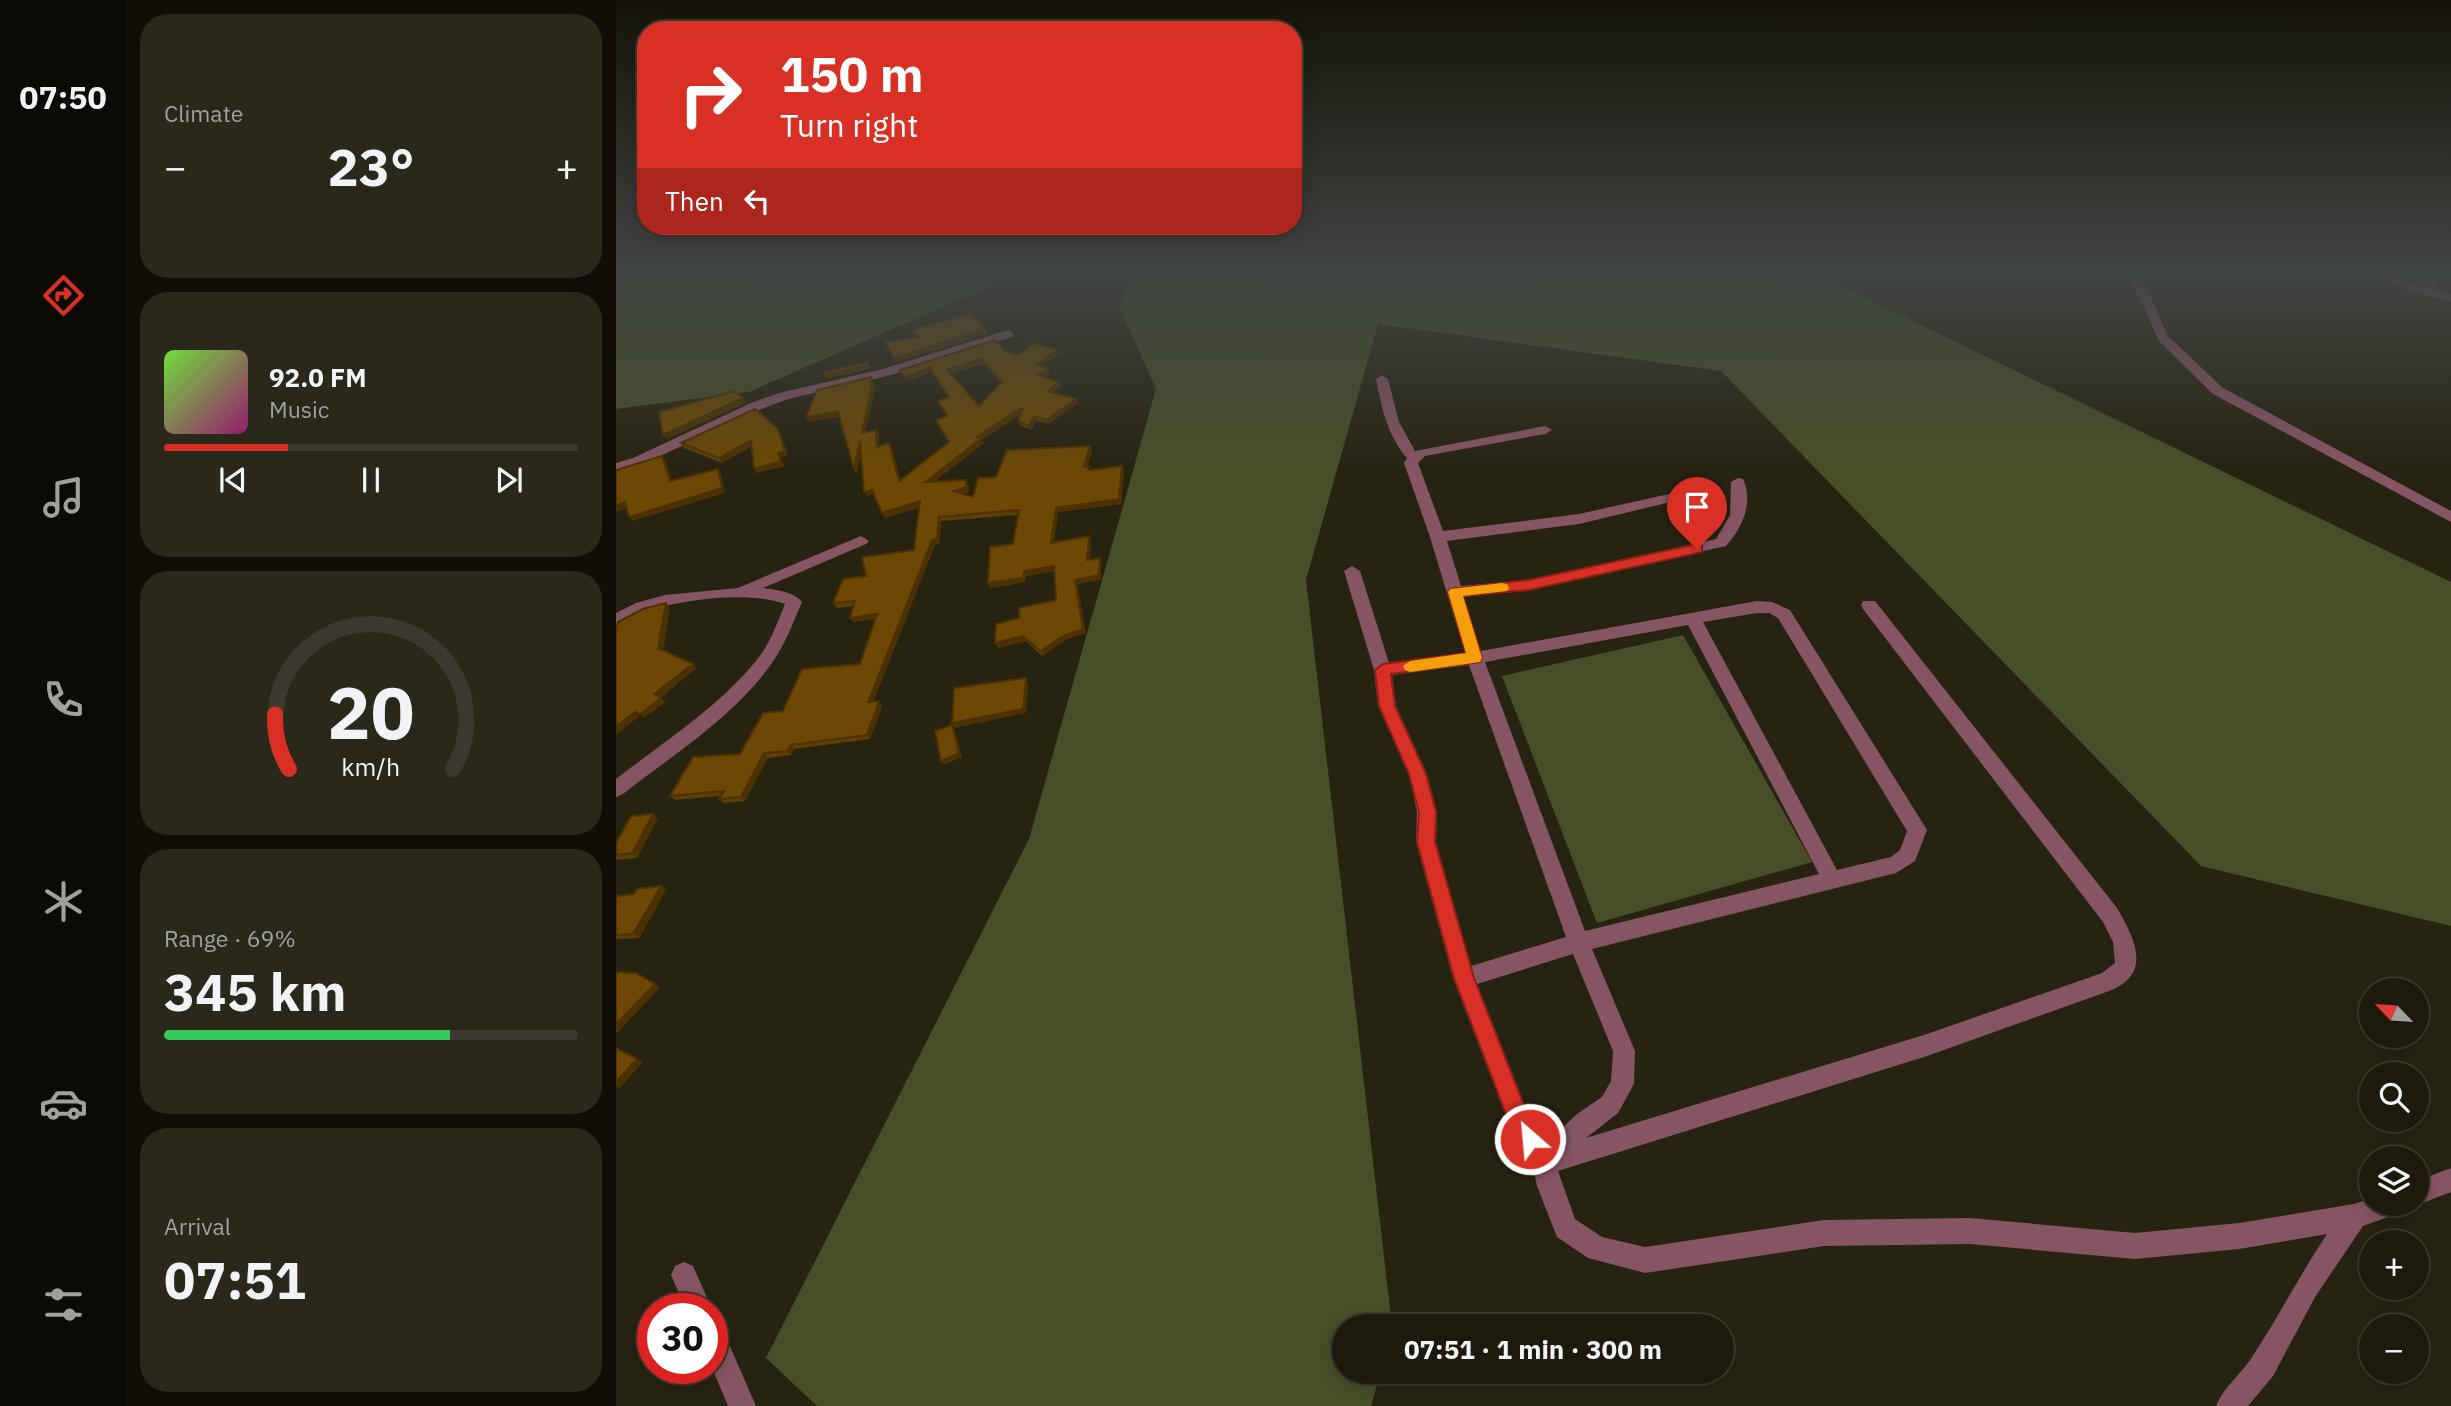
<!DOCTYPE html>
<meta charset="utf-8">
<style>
:root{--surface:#1d1a0d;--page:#2a271b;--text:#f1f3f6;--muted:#a0a19d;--line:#3b382e;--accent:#d93025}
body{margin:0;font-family:"IBM Plex Sans",sans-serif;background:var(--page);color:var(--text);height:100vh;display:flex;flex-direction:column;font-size:26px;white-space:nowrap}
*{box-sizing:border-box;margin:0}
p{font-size:23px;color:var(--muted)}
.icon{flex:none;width:38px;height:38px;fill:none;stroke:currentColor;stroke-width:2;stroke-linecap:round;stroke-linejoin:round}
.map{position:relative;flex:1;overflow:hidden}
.sheet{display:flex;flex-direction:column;gap:14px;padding:14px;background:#100e07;width:490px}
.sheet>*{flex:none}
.top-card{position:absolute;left:21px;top:21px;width:665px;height:214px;border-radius:28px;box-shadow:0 4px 18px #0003,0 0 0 2px var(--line);background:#d93025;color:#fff;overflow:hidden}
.needle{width:46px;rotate:295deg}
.buttons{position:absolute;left:1743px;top:978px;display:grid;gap:14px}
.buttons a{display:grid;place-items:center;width:70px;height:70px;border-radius:50%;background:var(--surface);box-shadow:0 4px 18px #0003,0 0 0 2px var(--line);font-size:35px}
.speed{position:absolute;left:21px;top:1293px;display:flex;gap:14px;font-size:35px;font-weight:700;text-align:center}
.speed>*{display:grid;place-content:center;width:91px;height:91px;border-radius:50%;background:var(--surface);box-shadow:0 4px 18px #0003,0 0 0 2px var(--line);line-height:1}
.speed .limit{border:10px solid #d22;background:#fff;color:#111}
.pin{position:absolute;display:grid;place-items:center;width:60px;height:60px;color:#fff;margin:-72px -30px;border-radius:50% 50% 50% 0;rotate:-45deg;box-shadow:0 0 7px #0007}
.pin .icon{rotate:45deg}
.me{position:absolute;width:77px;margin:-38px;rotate:333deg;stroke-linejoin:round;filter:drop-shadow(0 0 5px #0008)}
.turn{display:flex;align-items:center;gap:24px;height:147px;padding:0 28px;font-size:32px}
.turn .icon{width:91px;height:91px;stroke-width:2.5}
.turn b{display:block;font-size:49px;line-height:60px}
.then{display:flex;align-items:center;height:66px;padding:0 28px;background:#0003;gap:14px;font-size:26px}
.big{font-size:52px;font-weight:700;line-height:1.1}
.sheet .widget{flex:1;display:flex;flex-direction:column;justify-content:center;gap:10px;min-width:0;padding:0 24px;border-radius:28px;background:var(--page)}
.sheet .dial{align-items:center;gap:0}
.dial svg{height:182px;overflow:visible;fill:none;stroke:var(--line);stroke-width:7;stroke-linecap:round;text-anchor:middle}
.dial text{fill:var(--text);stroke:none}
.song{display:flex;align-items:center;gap:21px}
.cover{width:84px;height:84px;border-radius:10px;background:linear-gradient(135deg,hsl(100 70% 55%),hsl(320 70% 35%))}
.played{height:7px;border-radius:4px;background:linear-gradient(90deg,var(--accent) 30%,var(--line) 30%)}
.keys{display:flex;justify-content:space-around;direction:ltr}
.heat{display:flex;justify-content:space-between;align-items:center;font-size:38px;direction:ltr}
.charge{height:10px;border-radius:5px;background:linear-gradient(90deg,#34c759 69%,var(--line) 0)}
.trip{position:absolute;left:716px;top:1314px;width:402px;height:70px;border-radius:35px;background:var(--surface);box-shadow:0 4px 18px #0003,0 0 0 2px var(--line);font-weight:700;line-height:70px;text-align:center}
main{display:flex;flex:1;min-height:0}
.tab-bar{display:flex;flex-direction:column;width:126px;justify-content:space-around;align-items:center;background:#0c0a05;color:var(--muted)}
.tab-bar .icon{width:49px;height:49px}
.tab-bar .active{color:var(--accent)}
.tab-bar b{font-size:32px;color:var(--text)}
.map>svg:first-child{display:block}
.green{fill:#474f28}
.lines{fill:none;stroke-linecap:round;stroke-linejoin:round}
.minor{fill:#865564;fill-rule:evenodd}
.wall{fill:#5d3e03;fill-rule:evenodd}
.shaded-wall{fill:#4c3203}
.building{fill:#6c4804;stroke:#4c3203;stroke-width:2;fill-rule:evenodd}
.route{fill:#d93025;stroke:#8d1f18;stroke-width:2}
.slow{fill:#f59e0b}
</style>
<main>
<nav class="tab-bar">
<b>07:50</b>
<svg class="icon active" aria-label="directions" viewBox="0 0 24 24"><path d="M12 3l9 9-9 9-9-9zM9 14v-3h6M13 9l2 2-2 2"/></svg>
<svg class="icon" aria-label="music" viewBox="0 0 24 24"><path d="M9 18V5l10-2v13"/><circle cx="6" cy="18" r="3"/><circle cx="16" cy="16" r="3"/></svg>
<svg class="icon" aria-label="phone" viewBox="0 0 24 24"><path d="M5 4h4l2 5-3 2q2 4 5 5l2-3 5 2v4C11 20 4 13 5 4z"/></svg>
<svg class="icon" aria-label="climate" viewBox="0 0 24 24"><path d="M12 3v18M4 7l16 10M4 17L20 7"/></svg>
<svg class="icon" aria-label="car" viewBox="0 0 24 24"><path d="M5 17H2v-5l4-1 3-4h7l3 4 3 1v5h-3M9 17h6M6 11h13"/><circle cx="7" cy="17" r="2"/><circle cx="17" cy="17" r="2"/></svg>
<svg class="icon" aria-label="filters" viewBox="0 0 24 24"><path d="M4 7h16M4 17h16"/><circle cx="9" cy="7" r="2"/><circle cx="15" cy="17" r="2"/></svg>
</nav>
<section class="sheet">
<div class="widget"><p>Climate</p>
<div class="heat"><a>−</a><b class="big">23°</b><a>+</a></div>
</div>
<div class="widget">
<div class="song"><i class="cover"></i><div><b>92.0 FM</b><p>Music</p></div></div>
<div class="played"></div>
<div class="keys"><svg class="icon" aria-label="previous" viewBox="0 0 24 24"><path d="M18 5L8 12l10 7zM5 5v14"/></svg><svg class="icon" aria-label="pause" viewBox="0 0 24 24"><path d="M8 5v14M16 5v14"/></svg><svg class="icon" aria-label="next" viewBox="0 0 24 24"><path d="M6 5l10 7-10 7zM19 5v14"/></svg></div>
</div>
<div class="widget dial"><svg viewBox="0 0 100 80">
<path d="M14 69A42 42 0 1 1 86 69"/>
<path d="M14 69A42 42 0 0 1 8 45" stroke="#d93025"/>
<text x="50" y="56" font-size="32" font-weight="700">20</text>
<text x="50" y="72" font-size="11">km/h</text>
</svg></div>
<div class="widget"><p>Range · 69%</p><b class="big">345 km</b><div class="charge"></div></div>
<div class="widget"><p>Arrival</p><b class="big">07:51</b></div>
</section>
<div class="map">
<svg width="1835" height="1406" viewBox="0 0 1835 1406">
<rect width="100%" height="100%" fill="#272311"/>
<path class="green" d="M0 274H402L133 392 0 409Z
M515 274H1200L1835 582V926L1585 866 1105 371 762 324 690 580 776 1326H728V1372H765L755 1406H201L150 1358 413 839 540 389 504 308Z
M1067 635 1196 862 981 923 886 676Z"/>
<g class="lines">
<path class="minor" d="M1513 274H1524L1552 336 1607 388 1835 511V522L1597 394 1543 341Z
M1757 274C1775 274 1788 283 1805 285L1794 274H1806L1819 285V290L1835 295V302L1789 289Z
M392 330 398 334 396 337 275 375 172 399 145 409 27 464 0 471V463L17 458 135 403 163 393 267 369Z
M766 375 772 379 783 422 799 451 929 426 936 430 929 434 809 456 802 463 827 531 963 514 1062 492 1069 496 1067 499 963 524 831 541 845 586 913 580 1100 539 1114 515 1115 482 1122 478 1127 479C1138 503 1126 528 1110 546L913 590 848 597 865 651 1141 601 1156 602 1174 610 1311 830 1299 861 1280 873 976 949 1019 1051 1018 1084 1002 1113 970 1138 1311 1034 1486 973 1499 963 1497 942 1487 922 1247 609 1245 605 1247 601H1259L1501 908C1519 939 1537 974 1493 991L1311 1056 942 1171 959 1219 986 1237 1029 1247 1208 1220 1354 1218 1519 1233 1623 1223 1738 1204 1755 1198V1204H1786L1783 1213 1747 1226 1699 1297 1657 1376 1632 1406H1600C1608 1386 1627 1373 1638 1354 1664 1314 1685 1273 1711 1234L1623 1249 1519 1259 1354 1244 1208 1246 1029 1273 972 1258 941 1237 921 1186 917 1167 893 1123 837 978 800 842 801 812 793 774 762 706 758 670 728 571 736 566 744 571 773 663 849 653 814 537 788 463 791 458C771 435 766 408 760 379ZM1141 613H1153L1162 618 1291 831 1284 850 1275 857 1221 870 1087 622ZM1072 625 1203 874 969 931 869 662ZM853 665 950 937 855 966 820 842 821 812 811 774 780 706 776 675ZM957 954 997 1051 995 1081 986 1097 961 1114 930 1143 910 1108 861 984Z
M245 536 253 541 250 544 147 588C160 590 177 591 186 602 177 622 171 641 158 660 121 715 58 754 7 794L0 797V779C50 740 108 704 146 653 156 638 162 621 169 604 136 591 68 599 35 610 22 614 12 622 0 626V613L20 603 49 595 122 588Z
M1835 1168V1192L1801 1205 1798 1204H1801V1181Z
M68 1262 77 1266 96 1309H70L55 1275 59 1266Z
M96 1325 106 1328 140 1406H112L96 1368Z"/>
</g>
<path class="wall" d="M389 351 402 355 443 354 426 366 434 373 428 377 445 386 437 392 462 403 432 424 420 420 415 430 404 425 402 421 404 415 366 440 368 443 319 481 352 484 353 492 346 494 357 497 380 477 474 446 476 451 471 467 474 470H508L505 504 442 512 438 542 475 541 473 560 485 563V580L461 584 470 633 451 639 426 656 410 641 382 648 379 643 403 618 440 600 438 571 410 576 409 582 374 588 397 544 402 515 325 521 323 544 319 545 257 702 263 701 266 706 254 739 178 749 175 755 152 758 129 801 108 803 103 799 105 796 59 800 54 796 124 754 167 711 244 664 260 619 237 622 234 618 237 606 221 608 217 603 250 576 298 550 304 507 269 518 258 494 251 496 245 453 240 474 238 469 224 417 192 421 255 377 257 382 259 389 249 432 263 434V446L276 448 284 480 333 442 331 417 333 398 316 372 290 381 284 370ZM368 364 385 383 363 406 335 374Z
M162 429 164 433 172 455 165 457 168 466 141 473 138 469 135 446 106 463 68 448 65 443Z
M42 818 21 858 0 860V843Z
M45 886 50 890 23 938 0 939V896L18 894Z"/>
<path class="shaded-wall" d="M370 329 372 334 280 362 278 358Z
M441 350 443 354 422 369 420 365Z
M366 359 368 364 333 375 331 370Z
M252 362 255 369 210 379 208 375Z
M314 368 316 372 290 381 288 377Z
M432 368 434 373 424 380 422 375Z
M255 377 257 382 259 389 248 437 246 433Z
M443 382 445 386 434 395 432 391Z
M127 398 130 403 51 439 47 435Z
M460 399 462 403 432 424 430 420Z
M407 408 409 412 404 415 366 440 368 443 312 486 309 482 361 437 402 410Z
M222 412 225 417 192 421 190 417Z
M418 416 420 420 415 430 413 426Z
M162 429 164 433 172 455 165 457 168 466 141 473 138 469 162 453Z
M260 430 263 434V452L261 447Z
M135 440 138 445 106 463 103 458Z
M244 441 246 446 240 474 238 469Z
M273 443 276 448 285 485 283 481Z
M474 446 476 451 470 471 468 467Z
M46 456 50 461 57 485 54 481Z
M506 466 508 470 505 504 442 512 437 547 435 543 440 508Z
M102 469 105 474 109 493 17 521 13 517Z
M350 480 353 492 340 496 338 491Z
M256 490 258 494 251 496 248 492Z
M304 501 307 506 269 518 266 513Z
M9 502 13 507 0 512V506Z
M323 517 325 521 323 544 319 545 255 707 252 702Z
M473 536 475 541 473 565 471 560Z
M484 558 485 563V580L461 584 470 633 451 639 426 656 424 651 449 635 459 580Z
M438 566 440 571 410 576 409 582 374 588 372 583 408 571Z
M50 603 54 608 47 653 42 648Z
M261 614 265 618 237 622 234 618Z
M407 636 410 641 382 648 379 643Z
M77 664 81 668 43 699 38 694Z
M410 678 412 683 410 713 339 728 336 723Z
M45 698 50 702 28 718 24 714Z
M263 701 266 706 254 739 251 735Z
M19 712 24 716 0 735V727Z
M336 725 339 730 346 757 328 765 325 761Z
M175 745 178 749 175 755 171 751Z
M148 753 152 758 129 801 125 797Z
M37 814 42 818 21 858 16 853Z
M45 886 50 890 23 938 17 934Z
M39 984 44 988 0 1034V1024Z
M21 1059 27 1062 3 1089 0 1087V1082Z"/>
<path class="building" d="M355 313 370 329 278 358 269 342 303 337 295 330Z
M379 340 389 351 402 355 417 343 441 350 420 365 432 368 422 375 443 382 432 391 460 399 430 420 418 416 413 426 402 421 407 408 402 410 361 437 366 438 309 482 350 480 351 487 338 491 357 497 362 478 380 477 391 450 474 446 468 467 473 466 472 470 506 466 503 499 440 508 435 543 473 536 471 560 484 558 483 575 459 580 467 629 449 635 424 651 407 636 379 643 380 624 403 618V608L440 600 438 566 408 571 407 578 372 583 374 547 397 544 403 510 323 517 321 539 316 540 252 702 263 701 251 735 175 745 171 751 148 753 125 797 103 799 108 791 54 796 77 757 124 754 147 713 167 711 186 669 244 664 261 614 234 618 239 601 217 603 227 579 250 576 246 557 298 550 304 501 266 513 256 490 248 492 244 441 238 469 222 412 190 417 201 390 255 377 256 385 246 433 260 430 261 447 273 443 283 481 333 442 320 420 331 416 322 401 333 397 314 368 288 377 284 370ZM366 359 386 382 363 406 331 370Z
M252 362V365L208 375 209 372Z
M119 391 127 398 47 435 43 412Z
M139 409 162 429 169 451 162 453 165 461 138 469 135 440 103 458 65 443Z
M46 456 54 481 102 469 106 488 13 517 9 502 0 506V470Z
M50 603 42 648 77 664 38 694 45 698 24 714 19 712 0 727V631L2 622 27 609Z
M410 678 407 709 336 723 338 688Z
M336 725 343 753 325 761 319 731Z
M37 814 16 853 0 855V843L15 816Z
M45 886 17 934 0 935V896L18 894 21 889Z
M0 972 20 973 39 984 0 1024Z
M0 1048 21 1059 0 1082Z"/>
<linearGradient id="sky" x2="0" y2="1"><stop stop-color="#151309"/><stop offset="0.58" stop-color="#414543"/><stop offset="1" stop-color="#414543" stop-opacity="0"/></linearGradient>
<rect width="1835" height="471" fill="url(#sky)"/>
<path class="route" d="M1081 544 1086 545V552L913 590 847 596 866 658 864 662 775 674 779 706 810 774 820 812 819 842 858 978 909 1108 925 1139 922 1147 914 1150 906 1147 893 1122 838 978 801 842 803 812 793 774 763 706 759 670 767 664 850 653 832 592 834 589 913 580Z"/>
<path class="slow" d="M886 583 891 584 893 588 891 591 847 596 866 658 864 662 794 672 789 670 787 666 794 661 850 653 832 592 834 589Z"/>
</svg>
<div class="buttons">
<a><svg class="needle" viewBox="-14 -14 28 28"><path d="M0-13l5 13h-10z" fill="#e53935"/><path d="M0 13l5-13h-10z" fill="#a0a19d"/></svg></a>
<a><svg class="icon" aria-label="search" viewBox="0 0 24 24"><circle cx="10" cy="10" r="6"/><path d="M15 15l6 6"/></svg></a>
<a><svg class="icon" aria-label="layers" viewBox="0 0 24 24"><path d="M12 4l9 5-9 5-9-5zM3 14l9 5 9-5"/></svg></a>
<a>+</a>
<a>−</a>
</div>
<div class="speed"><div class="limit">30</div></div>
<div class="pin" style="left:1081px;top:549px;background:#d93025"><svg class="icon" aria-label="arrive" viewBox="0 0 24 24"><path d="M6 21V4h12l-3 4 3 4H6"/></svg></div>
<svg class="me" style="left:914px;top:1139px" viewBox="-20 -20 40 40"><circle r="17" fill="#d93025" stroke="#fff" stroke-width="3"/><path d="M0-11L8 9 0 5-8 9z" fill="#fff"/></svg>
<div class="trip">07:51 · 1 min · 300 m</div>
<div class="top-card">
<div class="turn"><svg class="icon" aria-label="right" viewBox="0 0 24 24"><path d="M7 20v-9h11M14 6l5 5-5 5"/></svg><div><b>150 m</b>Turn right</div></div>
<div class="then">Then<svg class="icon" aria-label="left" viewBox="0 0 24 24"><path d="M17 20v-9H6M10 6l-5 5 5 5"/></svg></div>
</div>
</div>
</main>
